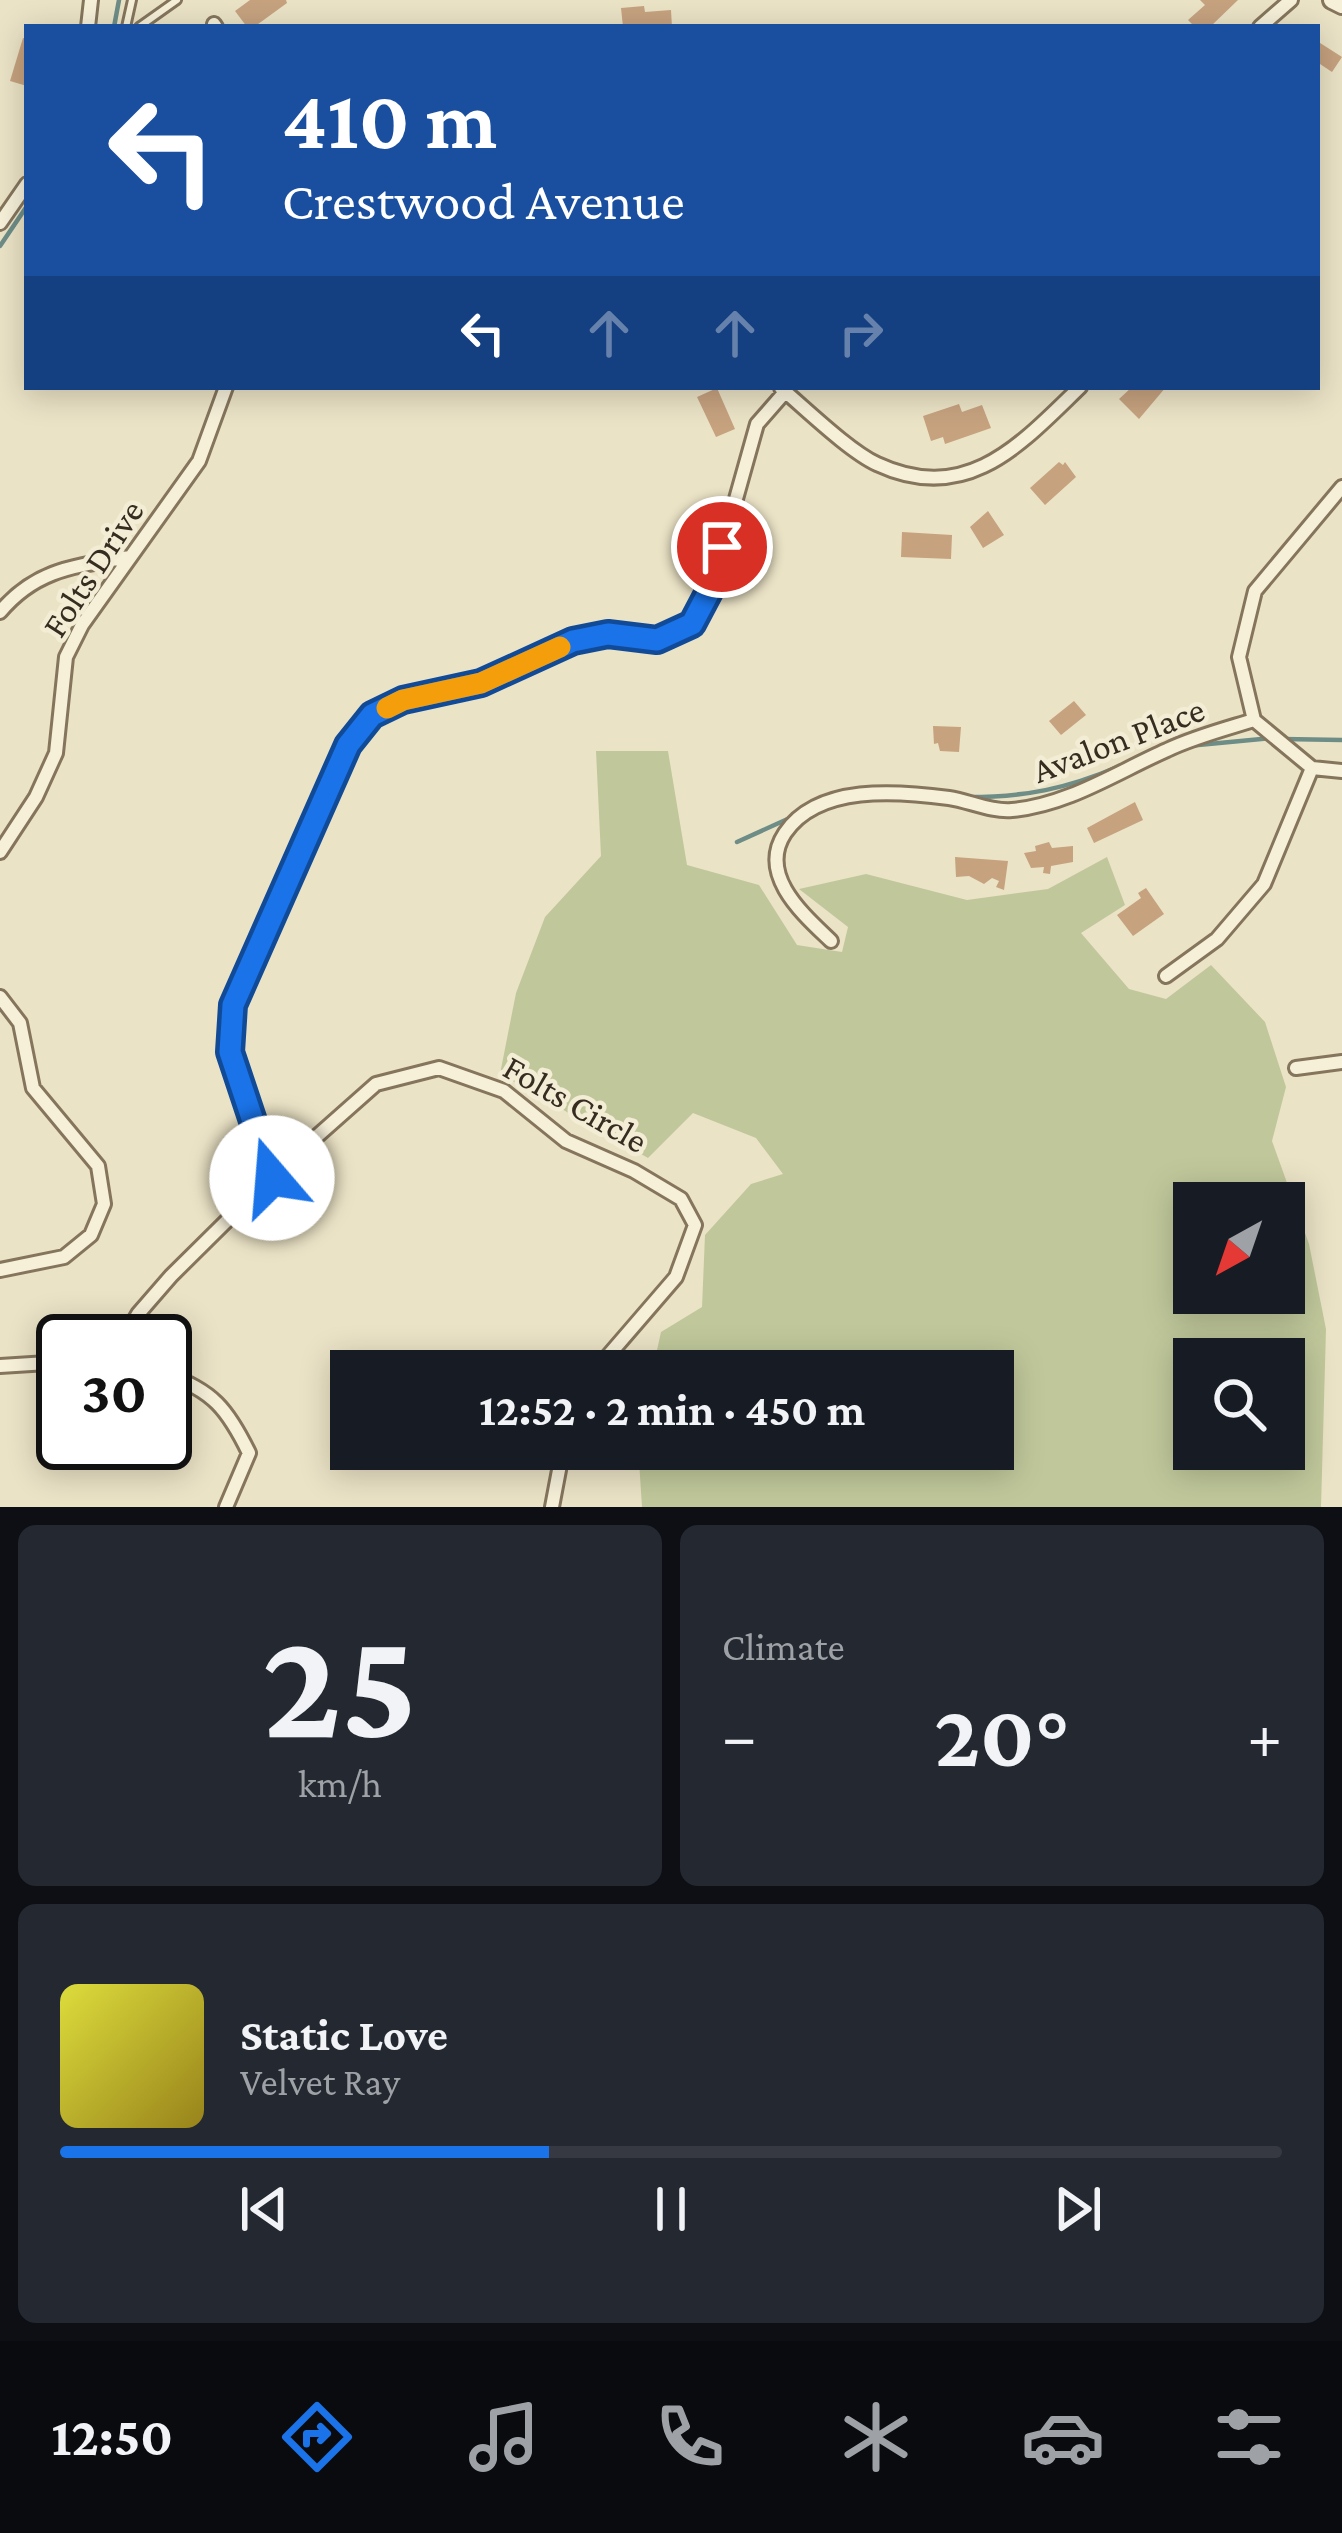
<!DOCTYPE html>
<meta charset="utf-8">
<style>
:root{--surface:#171b24;--page:#242831;--text:#f1f3f6;--muted:#9ea1a6;--line:#363941;--accent:#1a73e8}
body{margin:0;font-family:"Crimson Pro",serif;background:var(--page);color:var(--text);height:100vh;display:flex;flex-direction:column;font-size:45px;white-space:nowrap}
*{box-sizing:border-box;margin:0}
p{font-size:39px;color:var(--muted)}
.icon{flex:none;width:66px;height:66px;fill:none;stroke:currentColor;stroke-width:2;stroke-linecap:round;stroke-linejoin:round}
.map{position:relative;height:1507px;overflow:hidden}
.details{display:flex;flex-direction:column;gap:18px;padding:18px;background:#0d0f14;flex:1}
.details>*{flex:none}
.top-card{position:absolute;left:24px;top:24px;width:1296px;height:366px;border-radius:0px;box-shadow:0 6px 30px #0003;background:#1a4fa0;color:#fff;overflow:hidden}
.needle{width:78px;rotate:220deg}
.tools{position:absolute;left:1173px;top:1182px;display:grid;gap:24px}
.tools a{display:grid;place-items:center;width:132px;height:132px;border-radius:0px;background:var(--surface);box-shadow:0 6px 30px #0003;font-size:60px}
.speed{position:absolute;left:36px;top:1314px;display:flex;gap:24px;font-size:60px;font-weight:700;text-align:center}
.speed>*{display:grid;place-content:center;width:156px;height:156px;border-radius:50%;background:var(--surface);box-shadow:0 6px 30px #0003;line-height:1}
.speed .limit{border:6px solid #111;border-radius:18px;background:#fff;color:#111}
.pin{position:absolute;display:grid;place-items:center;width:102px;height:102px;color:#fff;margin:-51px;border:6px solid #fff;border-radius:50%;box-shadow:0 3px 12px #0007}
.me{position:absolute;width:132px;margin:-66px;rotate:342deg;stroke-linejoin:round;filter:drop-shadow(0 0 9px #0008)}
.turn{display:flex;align-items:center;gap:42px;height:252px;padding:0 60px;font-size:54px}
.turn .icon{width:156px;height:156px;stroke-width:2.5}
.turn b{display:block;font-size:84px;line-height:102px}
.lanes{display:flex;align-items:center;height:114px;padding:0 60px;background:#0003;justify-content:center;gap:60px;direction:ltr}
.lanes .off{opacity:.35}
.big{font-size:90px;font-weight:700;line-height:1.1}
.details .tile{flex:1;display:flex;flex-direction:column;justify-content:center;gap:18px;min-width:0;padding:0 42px;border-radius:18px;background:var(--page)}
.details .dial{align-items:center;gap:0}
.dial b{font-size:156px;line-height:1}
.song{display:flex;align-items:center;gap:36px}
.cover{width:144px;height:144px;border-radius:18px;background:linear-gradient(135deg,hsl(60 70% 55%),hsl(50 70% 35%))}
.played{height:12px;border-radius:6px;background:linear-gradient(90deg,var(--accent) 40%,var(--line) 40%)}
.keys{display:flex;justify-content:space-around;direction:ltr}
.heat{display:flex;justify-content:space-between;align-items:center;font-size:66px;direction:ltr}
.details .tiles{flex:1;display:grid;gap:18px;grid-template-columns:1fr 1fr}
.tile:last-child{grid-column:span 2}
.trip{position:absolute;left:330px;top:1350px;width:684px;height:120px;border-radius:0px;background:var(--surface);box-shadow:0 6px 30px #0003;font-weight:700;line-height:120px;text-align:center}
.dock{display:flex;height:192px;justify-content:space-around;align-items:center;background:#090b0e;color:var(--muted)}
.dock .icon{width:84px;height:84px}
.dock .on{color:var(--accent)}
.dock b{font-size:54px;color:var(--text)}
.map>svg:first-child{display:block}
.green{fill:#c0c89b;fill-rule:evenodd}
.lines{fill:none;stroke-linecap:round;stroke-linejoin:round}
.stream{stroke:#6e8d87;stroke-width:4.5}
.building{fill:#c6a27f}
.service-casing{stroke:#85755d;stroke-width:12}
.minor-casing{stroke:#85755d;stroke-width:18}
.tertiary-casing{stroke:#85755d;stroke-width:22}
.service{stroke:#f6f0d9;stroke-width:6}
.minor{stroke:#f6f0d9;stroke-width:12}
.tertiary{stroke:#f6f0d9;stroke-width:16}
.route-casing{stroke:#114b97;stroke-width:30}
.route{stroke:#1a73e8;stroke-width:21}
.slow{stroke:#f59e0b;stroke-width:21}
.labels{text-anchor:middle;stroke-width:9;stroke-linejoin:round;paint-order:stroke}
.street-label{font-size:36px;fill:#362c20;stroke:#f3edd5}
</style>
<div class="map">
<svg width="1342" height="1507" viewBox="0 0 1342 1507">
<rect width="100%" height="100%" fill="#ebe3c6"/>
<path class="green" d="M596 751H668L687 865 759 885 797 945 842 952 848 927 799 889 866 874 967 900 1048 889 1107 857 1125 905 1081 933 1129 989 1166 999 1211 965 1265 1022 1286 1087 1272 1141 1309 1244 1326 1329 1321 1507H642L639 1461 677 1449H993V1371H683L655 1359 661 1332 702 1307 705 1235 751 1184 783 1174 756 1138 693 1113 648 1158 500 1074 516 993 545 917 601 856ZM1194 1203H1284V1293H1194ZM1194 1359H1284V1449H1194Z"/>
<g class="lines">
<path class="stream" d="M114 27 119 0
M0 246 27 206
M1283 739 1342 740
M1188 746 1272 738
M968 797C1026 797 1066 789 1120 766
M737 842 792 817"/>
</g>
<path class="building" d="M250 0H286L287 3 254 27H247L235 11Z
M1200 0H1238L1210 27H1195L1188 20 1205 5Z
M644 6 645 12 671 10 672 27H623L621 8Z
M23 38 27 39V86L10 81Z
M1317 41 1342 57 1332 72 1317 62Z
M1132 387H1166L1139 419 1119 399Z
M717 388 735 429 716 437 697 397Z
M959 404 962 412 982 405 991 428 945 444 943 437 931 441 923 416Z
M1059 462 1063 465 1065 462 1076 477 1045 505 1030 488Z
M988 511 1004 535 983 548 970 527Z
M902 532 952 535 951 559 901 557Z
M1074 701 1086 715 1061 735 1049 721Z
M933 726 961 727 959 752 940 751 938 743 934 744Z
M1135 802 1143 820 1094 843 1087 828Z
M1049 842 1052 848 1073 846V862L1051 866 1050 874 1043 873 1044 867 1031 868 1024 853 1036 851 1035 846Z
M955 857 1008 861 1004 890 996 887 999 881 992 878 984 884 969 876 956 877Z
M1146 888 1164 914 1133 936 1117 915 1141 898 1138 893Z"/>
<g class="lines">
<defs>
<path id="service" d="M126 27 132 0
M139 27 177 0"/>
<path id="minor" d="M214 24 216 27
M88 27 91 0
M1260 27 1291 0
M0 223 27 184
M781 388C806 409 849 451 877 464 967 506 1021 444 1080 387
M1342 487 1255 591 1239 657 1254 720 1312 768 1342 771
M0 612C37 568 77 566 130 557
M0 852 36 797 56 753 66 657 82 625 199 461 226 387
M831 941C804 915 757 875 785 833 818 784 898 791 949 798 969 801 992 812 1012 810 1068 805 1117 772 1167 750 1194 737 1225 729 1254 720
M1166 976 1217 939 1264 884 1312 768
M0 997 20 1023 33 1088 98 1166 104 1204 91 1235 64 1257 0 1270
M1296 1068 1342 1062
M271 1177 230 1052 233 1005 348 745 372 715 403 700 481 683 573 641 607 635 657 641 692 624 711 588 757 424 785 392
M122 1341 138 1314 171 1276 271 1177 376 1084 439 1068 504 1091 566 1141 634 1171 681 1199 695 1225 676 1277 595 1371
M0 1366 63 1362
M165 1374C213 1390 228 1410 249 1453L226 1507
M552 1507 563 1449"/>
<path id="tertiary" d="M1332 0 1342 5"/>
</defs>
<use href="#service" class="service-casing"/>
<use href="#minor" class="minor-casing"/>
<use href="#tertiary" class="tertiary-casing"/>
<use href="#service" class="service"/>
<use href="#minor" class="minor"/>
<use href="#tertiary" class="tertiary"/>
</g>
<g class="lines">
<defs>
<path id="route" d="M272 1178 230 1052 233 1005 348 745 372 715 403 700 481 683 573 641 608 634 657 640 692 624 711 588 722 547"/>
</defs>
<use href="#route" class="route-casing"/>
<use href="#route" class="route"/>
<path class="slow" d="M387 708 403 700 481 683 560 647"/>
</g>
<g class="labels">
<g class="street-label">
<text transform="translate(92 568) rotate(-57)" y="13">Folts Drive</text>
<text transform="translate(1118 739) rotate(-21)" y="13">Avalon Place</text>
<text transform="translate(576 1103) rotate(30)" y="13">Folts Circle</text>
</g>
</g>
</svg>
<div class="tools">
<a><svg class="needle" viewBox="-14 -14 28 28"><path d="M0-13l5 13h-10z" fill="#e53935"/><path d="M0 13l5-13h-10z" fill="#9ea1a6"/></svg></a>
<a><svg class="icon" aria-label="search" viewBox="0 0 24 24"><circle cx="10" cy="10" r="6"/><path d="M15 15l6 6"/></svg></a>
</div>
<div class="speed"><div class="limit">30</div></div>
<div class="pin" style="left:722px;top:547px;background:#d93025"><svg class="icon" aria-label="arrive" viewBox="0 0 24 24"><path d="M6 21V4h12l-3 4 3 4H6"/></svg></div>
<svg class="me" style="left:272px;top:1178px" viewBox="-20 -20 40 40"><circle r="19" fill="#fff"/><path d="M0-13L10 11 0 6-10 11z" fill="#1a73e8"/></svg>
<div class="trip">12:52 · 2 min · 450 m</div>
<div class="top-card">
<div class="turn"><svg class="icon" aria-label="left" viewBox="0 0 24 24"><path d="M17 20v-9H6M10 6l-5 5 5 5"/></svg><div><b>410 m</b>Crestwood Avenue</div></div>
<div class="lanes"><svg class="icon" aria-label="left" viewBox="0 0 24 24"><path d="M17 20v-9H6M10 6l-5 5 5 5"/></svg><svg class="icon off" aria-label="ahead" viewBox="0 0 24 24"><path d="M12 20V5M6 11l6-6 6 6"/></svg><svg class="icon off" aria-label="ahead" viewBox="0 0 24 24"><path d="M12 20V5M6 11l6-6 6 6"/></svg><svg class="icon off" aria-label="right" viewBox="0 0 24 24"><path d="M7 20v-9h11M14 6l5 5-5 5"/></svg></div>
</div>
</div>
<section class="details">
<div class="tiles">
<div class="tile dial"><b>25</b><p>km/h</p></div>
<div class="tile"><p>Climate</p>
<div class="heat"><a>−</a><b class="big">20°</b><a>+</a></div>
</div>
<div class="tile">
<div class="song"><i class="cover"></i><div><b>Static Love</b><p>Velvet Ray</p></div></div>
<div class="played"></div>
<div class="keys"><svg class="icon" aria-label="previous" viewBox="0 0 24 24"><path d="M18 5L8 12l10 7zM5 5v14"/></svg><svg class="icon" aria-label="pause" viewBox="0 0 24 24"><path d="M8 5v14M16 5v14"/></svg><svg class="icon" aria-label="next" viewBox="0 0 24 24"><path d="M6 5l10 7-10 7zM19 5v14"/></svg></div>
</div>
</div>
</section>
<nav class="dock">
<b>12:50</b>
<svg class="icon on" aria-label="directions" viewBox="0 0 24 24"><path d="M12 3l9 9-9 9-9-9zM9 14v-3h6M13 9l2 2-2 2"/></svg>
<svg class="icon" aria-label="music" viewBox="0 0 24 24"><path d="M9 18V5l10-2v13"/><circle cx="6" cy="18" r="3"/><circle cx="16" cy="16" r="3"/></svg>
<svg class="icon" aria-label="phone" viewBox="0 0 24 24"><path d="M5 4h4l2 5-3 2q2 4 5 5l2-3 5 2v4C11 20 4 13 5 4z"/></svg>
<svg class="icon" aria-label="climate" viewBox="0 0 24 24"><path d="M12 3v18M4 7l16 10M4 17L20 7"/></svg>
<svg class="icon" aria-label="car" viewBox="0 0 24 24"><path d="M5 17H2v-5l4-1 3-4h7l3 4 3 1v5h-3M9 17h6M6 11h13"/><circle cx="7" cy="17" r="2"/><circle cx="17" cy="17" r="2"/></svg>
<svg class="icon" aria-label="filters" viewBox="0 0 24 24"><path d="M4 7h16M4 17h16"/><circle cx="9" cy="7" r="2"/><circle cx="15" cy="17" r="2"/></svg>
</nav>
